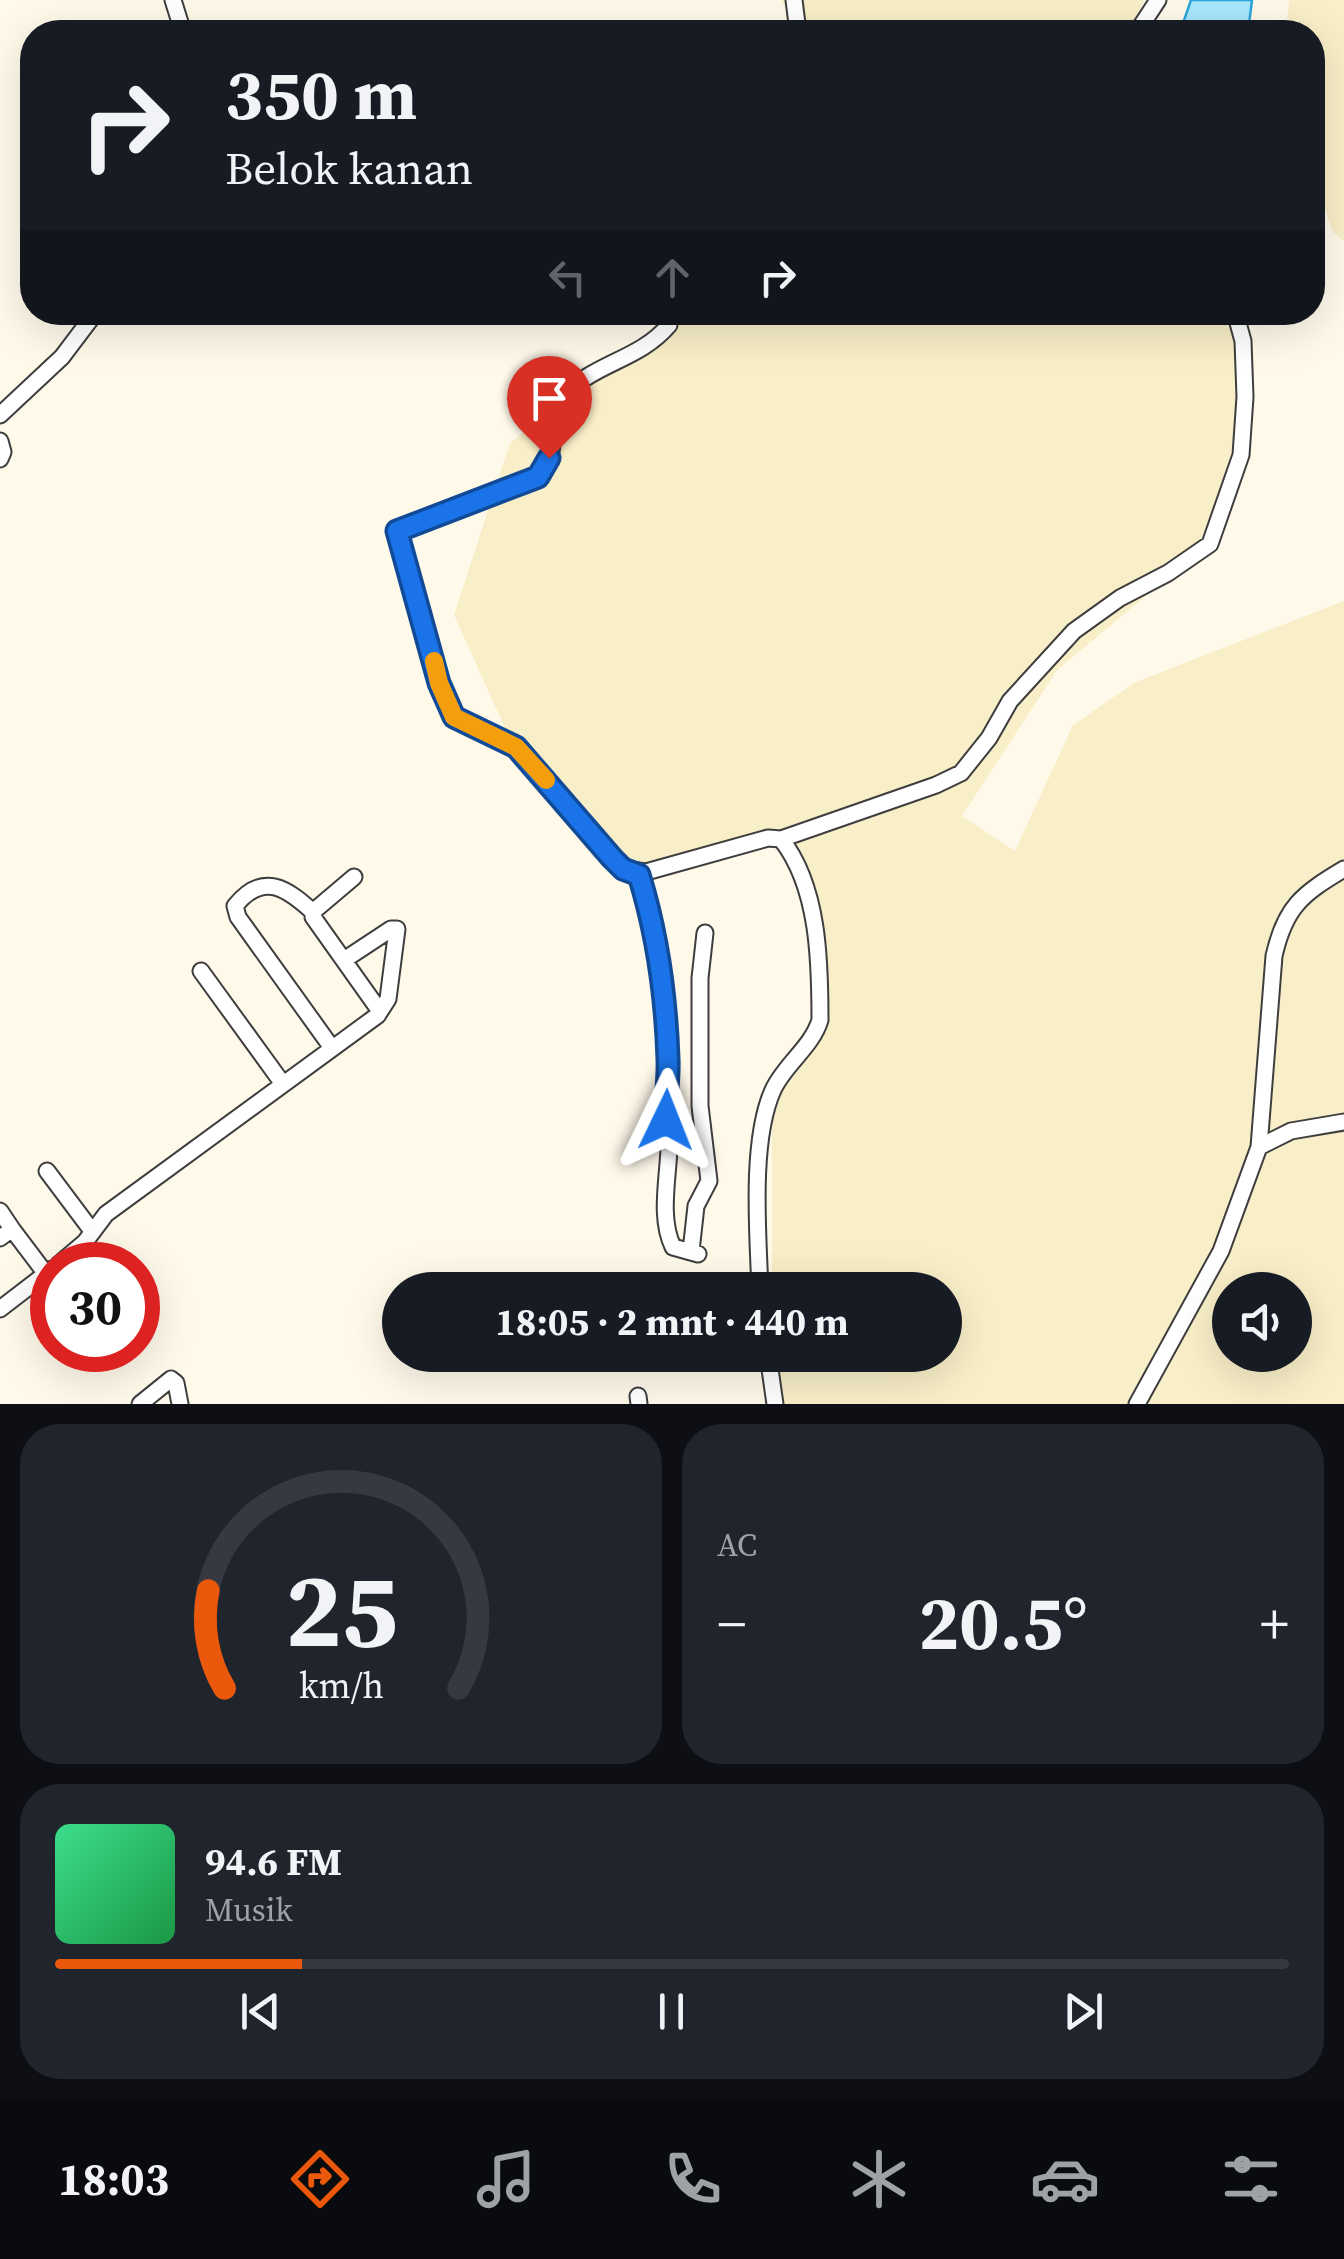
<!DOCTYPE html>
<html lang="id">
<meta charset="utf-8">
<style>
:root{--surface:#171b24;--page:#20242c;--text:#f1f3f6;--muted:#9ea1a6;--line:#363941;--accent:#ea580c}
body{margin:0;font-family:"Source Serif 4",serif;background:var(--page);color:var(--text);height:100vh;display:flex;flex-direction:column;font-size:38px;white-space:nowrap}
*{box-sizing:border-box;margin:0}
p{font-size:32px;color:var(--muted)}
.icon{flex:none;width:55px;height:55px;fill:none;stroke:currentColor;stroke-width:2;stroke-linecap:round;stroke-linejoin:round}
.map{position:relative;height:1404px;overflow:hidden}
.side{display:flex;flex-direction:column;gap:20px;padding:20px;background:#0d0f14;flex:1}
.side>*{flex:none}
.hud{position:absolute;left:20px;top:20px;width:1305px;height:305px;border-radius:40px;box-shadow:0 10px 40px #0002;background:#171b24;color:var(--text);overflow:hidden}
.controls{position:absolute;left:1212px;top:1272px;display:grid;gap:20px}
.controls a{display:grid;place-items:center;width:100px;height:100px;border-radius:50%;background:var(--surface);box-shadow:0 10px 40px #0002;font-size:50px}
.speed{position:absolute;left:30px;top:1242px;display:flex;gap:20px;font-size:50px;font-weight:700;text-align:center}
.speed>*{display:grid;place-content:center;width:130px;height:130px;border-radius:50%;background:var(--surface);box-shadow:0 10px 40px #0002;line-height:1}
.speed .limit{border:15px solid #d22;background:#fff;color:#111}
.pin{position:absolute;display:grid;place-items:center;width:85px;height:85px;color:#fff;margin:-102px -42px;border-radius:50% 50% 50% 0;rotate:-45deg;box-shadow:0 0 10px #0007}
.pin .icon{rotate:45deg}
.me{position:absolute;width:110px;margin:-55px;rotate:2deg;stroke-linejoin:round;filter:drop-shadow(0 0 8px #0008)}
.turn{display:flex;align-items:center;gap:35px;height:210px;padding:0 40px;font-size:45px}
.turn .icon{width:130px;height:130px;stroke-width:2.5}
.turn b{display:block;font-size:70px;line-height:85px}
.lanes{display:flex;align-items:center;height:95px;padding:0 40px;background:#0003;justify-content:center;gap:50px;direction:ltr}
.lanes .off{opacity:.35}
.big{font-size:75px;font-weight:700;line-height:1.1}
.side .widget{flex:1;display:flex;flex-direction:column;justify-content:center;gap:15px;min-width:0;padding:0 35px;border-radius:40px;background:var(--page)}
.side .dial{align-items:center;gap:0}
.dial svg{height:260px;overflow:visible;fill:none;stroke:var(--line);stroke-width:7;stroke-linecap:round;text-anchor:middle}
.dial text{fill:var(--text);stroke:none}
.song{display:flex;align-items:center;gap:30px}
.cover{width:120px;height:120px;border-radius:15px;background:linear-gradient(135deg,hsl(150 70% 55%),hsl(140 70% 35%))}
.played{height:10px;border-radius:5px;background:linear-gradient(90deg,var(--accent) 20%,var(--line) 20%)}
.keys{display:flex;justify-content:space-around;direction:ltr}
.heat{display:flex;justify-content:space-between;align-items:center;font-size:55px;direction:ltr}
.side .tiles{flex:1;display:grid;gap:20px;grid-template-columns:1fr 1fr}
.widget:last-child{grid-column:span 2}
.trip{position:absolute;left:382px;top:1272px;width:580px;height:100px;border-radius:50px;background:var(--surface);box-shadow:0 10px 40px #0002;font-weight:700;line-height:100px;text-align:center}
.dock{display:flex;height:160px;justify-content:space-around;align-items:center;background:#090b0e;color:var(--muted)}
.dock .icon{width:70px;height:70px}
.dock .current{color:var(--accent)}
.dock b{font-size:45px;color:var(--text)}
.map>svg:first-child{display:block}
.farmland{fill:#f8eec7;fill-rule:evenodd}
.water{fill:#a9e6fc;stroke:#29a6da;stroke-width:2.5}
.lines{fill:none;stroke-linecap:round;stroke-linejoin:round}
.street-casing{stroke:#3e3e3e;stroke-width:19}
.street{stroke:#fff;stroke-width:15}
.route-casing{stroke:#114b97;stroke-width:25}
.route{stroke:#1a73e8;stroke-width:18}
.slow{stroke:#f59e0b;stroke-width:18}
</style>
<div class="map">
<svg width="1344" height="1404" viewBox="0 0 1344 1404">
<rect width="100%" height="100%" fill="#fff9ea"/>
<path class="farmland" d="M781 0H1145L1126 32H799Z
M1289 0H1344V241L1333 232 1313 176 1312 32H1286Z
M667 313H1234L1243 440 1207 545 1057 670 962 816 1015 851 1073 725 1136 682 1344 601V1404H782L771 1355H945V1290H772V1103L826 1002 815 901 783 836 629 876 510 739 454 615 510 443 666 319ZM1230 1290H1295V1355H1230Z"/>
<path class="water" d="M1191 0H1252L1248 32H1180Z"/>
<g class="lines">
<defs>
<path id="street" d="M173 0 183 32
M794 0 798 32
M1137 32 1158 0
M668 312 669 325C637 363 587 363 560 402 551 416 555 439 550 456 547 463 542 470 538 477L397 531 439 683 454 717 516 747 623 869 646 872 768 838 781 839C819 887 820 962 820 1020 812 1047 784 1065 773 1090 750 1141 758 1234 760 1290
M0 415 62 357 96 312
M0 441 3 452 0 459
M781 839 936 785 961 773 989 738 1010 701 1074 631 1120 598 1168 573 1210 544 1241 455 1245 397 1243 341 1235 312
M630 872 639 875C656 928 671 1008 669 1064 668 1077 664 1089 665 1102 665 1117 669 1133 669 1148 668 1179 659 1218 673 1247L698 1254
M314 913C287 888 263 871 235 906L238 917 332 1048
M344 960 391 929H397L388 999 379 1013
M201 971 283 1084
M1259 1147 1274 956C1285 907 1302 894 1344 869
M47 1171 92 1231
M0 1211 12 1229
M0 1238 12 1229 46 1274
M691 1251 696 1206 709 1181 700 1106V978L705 933
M58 1265 85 1242 106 1214 378 1015 379 1010 313 917 315 910 354 877
M0 1309 52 1269
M768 1355 775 1404
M638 1396 639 1404
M140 1404 171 1379 176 1383 180 1404
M1137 1404 1221 1251 1259 1147 1291 1131 1344 1122"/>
</defs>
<use href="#street" class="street-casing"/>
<use href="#street" class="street"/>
</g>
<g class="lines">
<defs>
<path id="route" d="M549 458 538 477 397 531 439 683 454 717 516 747 612 858 623 869 639 875C657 933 666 998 668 1059 669 1079 665 1099 666 1120"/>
</defs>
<use href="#route" class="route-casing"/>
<use href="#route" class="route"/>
<path class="slow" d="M434 661 439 683 454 717 516 747 546 780"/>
</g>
</svg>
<div class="controls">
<a><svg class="icon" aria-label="sound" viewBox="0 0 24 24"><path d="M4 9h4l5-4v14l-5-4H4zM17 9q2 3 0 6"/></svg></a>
</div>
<div class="speed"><div class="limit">30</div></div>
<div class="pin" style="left:549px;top:458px;background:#d93025"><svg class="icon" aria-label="arrive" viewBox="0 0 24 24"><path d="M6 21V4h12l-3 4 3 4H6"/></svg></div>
<svg class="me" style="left:666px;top:1120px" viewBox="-20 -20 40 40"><path d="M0-17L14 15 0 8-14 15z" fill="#1a73e8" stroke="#fff" stroke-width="4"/></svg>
<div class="trip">18:05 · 2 mnt · 440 m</div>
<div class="hud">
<div class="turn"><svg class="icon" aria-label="right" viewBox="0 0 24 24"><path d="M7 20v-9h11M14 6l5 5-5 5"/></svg><div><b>350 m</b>Belok kanan</div></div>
<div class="lanes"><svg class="icon off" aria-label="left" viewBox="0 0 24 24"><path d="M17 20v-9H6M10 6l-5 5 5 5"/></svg><svg class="icon off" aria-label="ahead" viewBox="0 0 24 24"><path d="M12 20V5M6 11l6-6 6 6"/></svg><svg class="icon" aria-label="right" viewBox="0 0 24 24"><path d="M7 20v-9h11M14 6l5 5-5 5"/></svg></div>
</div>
</div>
<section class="side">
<div class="tiles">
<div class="widget dial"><svg viewBox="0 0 100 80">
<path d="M14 69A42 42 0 1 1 86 69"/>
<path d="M14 69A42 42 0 0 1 9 39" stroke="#ea580c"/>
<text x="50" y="56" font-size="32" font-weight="700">25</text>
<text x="50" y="72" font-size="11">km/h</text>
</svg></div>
<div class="widget"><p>AC</p>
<div class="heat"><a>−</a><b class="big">20.5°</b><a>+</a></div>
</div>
<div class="widget">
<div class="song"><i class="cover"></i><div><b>94.6 FM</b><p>Musik</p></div></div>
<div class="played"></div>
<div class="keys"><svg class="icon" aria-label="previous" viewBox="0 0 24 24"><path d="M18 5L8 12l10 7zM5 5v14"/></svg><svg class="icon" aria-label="pause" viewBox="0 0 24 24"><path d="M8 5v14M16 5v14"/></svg><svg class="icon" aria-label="next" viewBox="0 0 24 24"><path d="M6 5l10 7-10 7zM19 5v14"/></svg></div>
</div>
</div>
</section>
<nav class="dock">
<b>18:03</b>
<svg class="icon current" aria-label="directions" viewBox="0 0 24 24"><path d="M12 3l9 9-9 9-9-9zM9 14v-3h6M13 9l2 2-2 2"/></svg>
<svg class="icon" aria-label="music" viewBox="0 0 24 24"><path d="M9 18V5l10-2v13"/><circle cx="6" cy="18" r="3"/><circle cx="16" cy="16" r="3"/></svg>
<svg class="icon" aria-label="phone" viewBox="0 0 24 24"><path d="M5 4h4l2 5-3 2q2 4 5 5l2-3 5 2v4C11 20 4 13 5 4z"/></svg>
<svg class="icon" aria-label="climate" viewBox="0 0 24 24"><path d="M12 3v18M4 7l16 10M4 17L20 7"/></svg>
<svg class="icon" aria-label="car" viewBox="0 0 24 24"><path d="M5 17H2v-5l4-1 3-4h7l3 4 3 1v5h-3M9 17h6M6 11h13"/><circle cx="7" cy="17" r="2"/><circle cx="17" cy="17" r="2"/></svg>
<svg class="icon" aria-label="filters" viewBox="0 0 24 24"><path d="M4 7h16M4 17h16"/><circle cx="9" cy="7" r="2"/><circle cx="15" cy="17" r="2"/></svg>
</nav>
